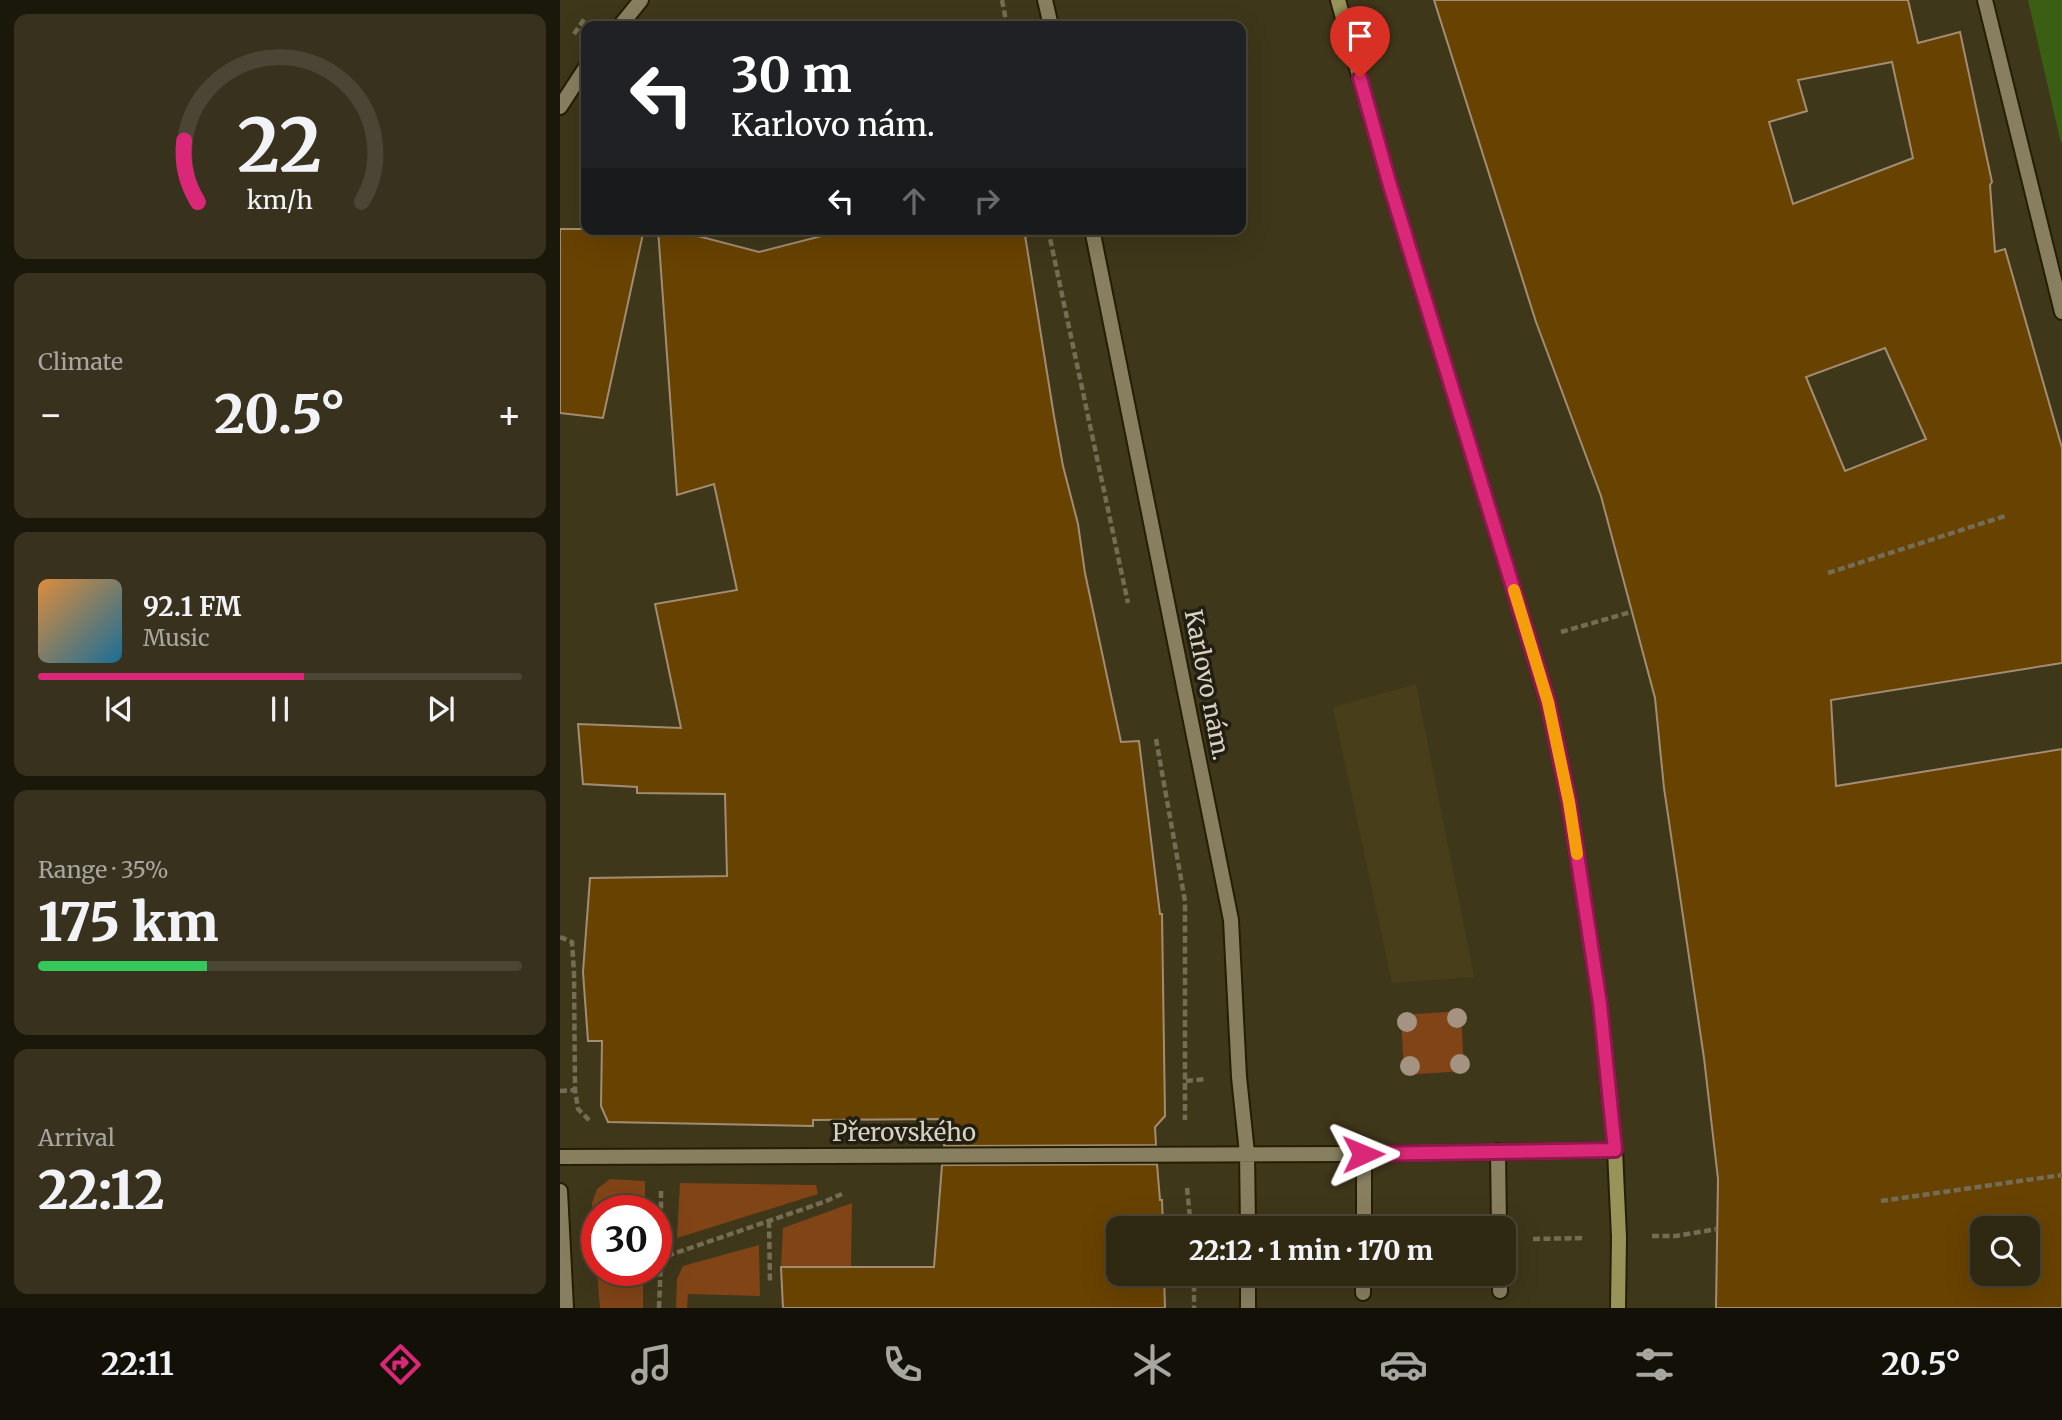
<!DOCTYPE html>
<meta charset="utf-8">
<style>
:root{--surface:#2f2914;--page:#37311d;--text:#f1f3f6;--muted:#a7a6a0;--line:#4a4534;--accent:#db2777}
body{margin:0;font-family:Merriweather,serif;background:var(--page);color:var(--text);height:100vh;display:flex;flex-direction:column;font-size:26px;white-space:nowrap}
*{box-sizing:border-box;margin:0}
p{font-size:23px;color:var(--muted)}
.icon{flex:none;width:38px;height:38px;fill:none;stroke:currentColor;stroke-width:2;stroke-linecap:round;stroke-linejoin:round}
.map{position:relative;flex:1;overflow:hidden}
.panel{display:flex;flex-direction:column;gap:14px;padding:14px;background:#1a170b;width:560px}
.panel>*{flex:none}
.hud{position:absolute;left:21px;top:21px;width:665px;height:214px;border-radius:14px;box-shadow:0 7px 28px #0002,0 0 0 2px var(--line);background:#202124;color:#fff;overflow:hidden}
.controls{position:absolute;left:1410px;top:1216px;display:grid;gap:14px}
.controls a{display:grid;place-items:center;width:70px;height:70px;border-radius:14px;background:var(--surface);box-shadow:0 7px 28px #0002,0 0 0 2px var(--line);font-size:35px}
.speed{position:absolute;left:21px;top:1195px;display:flex;gap:14px;font-size:35px;font-weight:700;text-align:center}
.speed>*{display:grid;place-content:center;width:91px;height:91px;border-radius:50%;background:var(--surface);box-shadow:0 7px 28px #0002,0 0 0 2px var(--line);line-height:1}
.speed .limit{border:10px solid #d22;background:#fff;color:#111}
.pin{position:absolute;display:grid;place-items:center;width:60px;height:60px;color:#fff;margin:-72px -30px;border-radius:50% 50% 50% 0;rotate:-45deg;box-shadow:0 0 7px #0007}
.pin .icon{rotate:45deg}
.me{position:absolute;width:77px;margin:-38px;rotate:89deg;stroke-linejoin:round;filter:drop-shadow(0 0 5px #0008)}
.turn{display:flex;align-items:center;gap:24px;height:147px;padding:0 35px;font-size:32px}
.turn .icon{width:91px;height:91px;stroke-width:2.5}
.turn b{display:block;font-size:49px;line-height:60px}
.lanes{display:flex;align-items:center;height:66px;padding:0 35px;background:#0003;justify-content:center;gap:35px;direction:ltr}
.lanes .off{opacity:.35}
.big{font-size:52px;font-weight:800;line-height:1.1}
.panel .tile{flex:1;display:flex;flex-direction:column;justify-content:center;gap:10px;min-width:0;padding:0 24px;border-radius:14px;background:var(--page)}
.panel .dial{align-items:center;gap:0}
.dial svg{height:182px;overflow:visible;fill:none;stroke:var(--line);stroke-width:7;stroke-linecap:round;text-anchor:middle}
.dial text{fill:var(--text);stroke:none}
.song{display:flex;align-items:center;gap:21px}
.cover{width:84px;height:84px;border-radius:10px;background:linear-gradient(135deg,hsl(30 70% 55%),hsl(200 70% 35%))}
.played{height:7px;border-radius:4px;background:linear-gradient(90deg,var(--accent) 55%,var(--line) 55%)}
.keys{display:flex;justify-content:space-around;direction:ltr}
.heat{display:flex;justify-content:space-between;align-items:center;font-size:38px;direction:ltr}
.charge{height:10px;border-radius:5px;background:linear-gradient(90deg,#34c759 35%,var(--line) 0)}
.trip{position:absolute;left:546px;top:1216px;width:410px;height:70px;border-radius:14px;background:var(--surface);box-shadow:0 7px 28px #0002,0 0 0 2px var(--line);font-weight:800;line-height:70px;text-align:center}
.menu{display:flex;height:112px;justify-content:space-around;align-items:center;background:#131008;color:var(--muted)}
.menu .icon{width:49px;height:49px}
.menu .selected{color:var(--accent)}
.menu b{font-size:32px;color:var(--text)}
main{display:flex;flex:1;min-height:0}
.map>svg:first-child{display:block}
.built{fill:#493e1a}
.green{fill:#814417}
.water{fill:#3a5e14}
.building{fill:#684201;stroke:#a28d73;stroke-width:2;fill-rule:evenodd}
.lines{fill:none;stroke-linecap:round;stroke-linejoin:round}
.lane-casing{stroke:#261e02;stroke-width:18}
.street-casing{stroke:#261e02;stroke-width:18}
.secondary-casing{stroke:#261e02;stroke-width:18}
.path{stroke:#746d55;stroke-width:4.5;stroke-dasharray:7 3.5;stroke-linecap:butt}
.lane{stroke:#887f60;stroke-width:14}
.street{stroke:#887f60;stroke-width:14}
.secondary{stroke:#979359;stroke-width:14}
.tree{fill:#a39380}
.route-casing{stroke:#8e194d;stroke-width:18}
.route{stroke:#db2777;stroke-width:12}
.slow{stroke:#f59e0b;stroke-width:12}
.labels{text-anchor:middle;stroke-width:7;stroke-linejoin:round;paint-order:stroke}
.street-label{font-size:24px;fill:#d7d2c2;stroke:#221e12}
</style>
<main>
<section class="panel">
<div class="tile dial"><svg viewBox="0 0 100 80">
<path d="M14 69A42 42 0 1 1 86 69"/>
<path d="M14 69A42 42 0 0 1 8 42" stroke="#db2777"/>
<text x="50" y="56" font-size="32" font-weight="700">22</text>
<text x="50" y="72" font-size="11">km/h</text>
</svg></div>
<div class="tile"><p>Climate</p>
<div class="heat"><a>−</a><b class="big">20.5°</b><a>+</a></div>
</div>
<div class="tile">
<div class="song"><i class="cover"></i><div><b>92.1 FM</b><p>Music</p></div></div>
<div class="played"></div>
<div class="keys"><svg class="icon" aria-label="previous" viewBox="0 0 24 24"><path d="M18 5L8 12l10 7zM5 5v14"/></svg><svg class="icon" aria-label="pause" viewBox="0 0 24 24"><path d="M8 5v14M16 5v14"/></svg><svg class="icon" aria-label="next" viewBox="0 0 24 24"><path d="M6 5l10 7-10 7zM19 5v14"/></svg></div>
</div>
<div class="tile"><p>Range · 35%</p><b class="big">175 km</b><div class="charge"></div></div>
<div class="tile"><p>Arrival</p><b class="big">22:12</b></div>
</section>
<div class="map">
<svg width="1502" height="1308" viewBox="0 0 1502 1308">
<rect width="100%" height="100%" fill="#3f371a"/>
<path class="built" d="M856 684 914 977 832 983 773 707Z"/>
<path class="green" d="M901 1011 904 1071 844 1075 841 1015Z
M50 1179 85 1181V1211H37V1267L32 1203 37 1189Z
M120 1183 256 1185 258 1194 117 1238Z
M292 1203 291 1267H221L223 1228Z
M199 1245 200 1296 128 1294 127 1308H116L117 1279 123 1266Z
M37 1271H83V1308H40Z"/>
<path class="water" d="M1468 0H1502V145L1500 139Z"/>
<path class="building" d="M874 0H1348L1358 43 1400 32 1432 182 1430 185 1435 252 1445 249 1502 448V663L1271 700 1276 786 1502 749V1308H1156L1158 1179 1144 1058 1104 788 1095 698 1041 496 976 322ZM1332 62 1353 158 1233 204 1209 122 1247 111 1238 80ZM1325 348 1366 439 1285 471 1246 377ZM1423 1228H1468V1274H1423Z
M0 229H84L43 418 0 413Z
M98 229H111L199 252 289 229H464L494 416 503 466 518 524 525 573 561 742 579 741 600 914H602L605 1116 595 1127 596 1145 384 1146 386 1119 253 1120V1126L48 1122 41 1106 42 1041H28L23 972 30 878 167 876 165 794 77 793V787L23 784 18 724 121 728 95 604 177 590 154 484 117 495Z
M597 1164 600 1200H602L603 1228H558V1274H604L605 1308H223L221 1267H374L382 1165Z"/>
<g class="lines">
<defs>
<path id="lane" d="M1425 0 1502 312
M938 1151 939 1228
M804 1154V1228
M940 1274V1291
M803 1293V1274"/>
<path id="street" d="M485 0 491 26
M60 26 81 0
M0 107 26 67
M532 229 671 920 679 1077 687 1153 688 1228
M0 1157 804 1154 1055 1150
M0 1191 6 1308
M688 1274V1308"/>
<path id="secondary" d="M778 0 829 182 988 702 1009 802 1040 1004 1055 1150 1059 1237 1058 1308"/>
</defs>
<use href="#lane" class="lane-casing"/>
<use href="#street" class="street-casing"/>
<use href="#secondary" class="secondary-casing"/>
<path class="path" d="M442 0 447 26
M14 34 25 18
M488 229 568 603
M1268 573 1445 516
M1001 632 1071 612
M596 739 625 901V1120
M0 937 12 942 14 973 15 1090 18 1109 31 1122
M626 1081 647 1079
M0 1091 15 1090
M627 1188 631 1228
M101 1191V1258L264 1202 284 1193
M1321 1201 1502 1175
M209 1221 210 1284
M1092 1236H1116L1157 1229
M973 1239 1024 1238
M634 1274V1308
M99 1308 101 1258"/>
<use href="#lane" class="lane"/>
<use href="#street" class="street"/>
<use href="#secondary" class="secondary"/>
</g>
<g class="tree">
<circle cx="897" cy="1018" r="10"/>
<circle cx="847" cy="1022" r="10"/>
<circle cx="900" cy="1064" r="10"/>
<circle cx="850" cy="1066" r="10"/>
</g>
<g class="lines">
<defs>
<path id="route" d="M800 78 829 182 988 702 1009 802 1040 1004 1055 1150 803 1154"/>
</defs>
<use href="#route" class="route-casing"/>
<use href="#route" class="route"/>
<path class="slow" d="M954 590 988 702 1009 802 1017 854"/>
</g>
<g class="labels">
<g class="street-label">
<text transform="translate(647 685) rotate(79)" y="8">Karlovo nám.</text>
<text x="344" y="1141">Přerovského</text>
</g>
</g>
</svg>
<div class="controls">
<a><svg class="icon" aria-label="search" viewBox="0 0 24 24"><circle cx="10" cy="10" r="6"/><path d="M15 15l6 6"/></svg></a>
</div>
<div class="speed"><div class="limit">30</div></div>
<div class="pin" style="left:800px;top:78px;background:#d93025"><svg class="icon" aria-label="arrive" viewBox="0 0 24 24"><path d="M6 21V4h12l-3 4 3 4H6"/></svg></div>
<svg class="me" style="left:803px;top:1154px" viewBox="-20 -20 40 40"><path d="M0-17L14 15 0 8-14 15z" fill="#db2777" stroke="#fff" stroke-width="4"/></svg>
<div class="trip">22:12 · 1 min · 170 m</div>
<div class="hud">
<div class="turn"><svg class="icon" aria-label="left" viewBox="0 0 24 24"><path d="M17 20v-9H6M10 6l-5 5 5 5"/></svg><div><b>30 m</b>Karlovo nám.</div></div>
<div class="lanes"><svg class="icon" aria-label="left" viewBox="0 0 24 24"><path d="M17 20v-9H6M10 6l-5 5 5 5"/></svg><svg class="icon off" aria-label="ahead" viewBox="0 0 24 24"><path d="M12 20V5M6 11l6-6 6 6"/></svg><svg class="icon off" aria-label="right" viewBox="0 0 24 24"><path d="M7 20v-9h11M14 6l5 5-5 5"/></svg></div>
</div>
</div>
</main>
<nav class="menu">
<b>22:11</b>
<svg class="icon selected" aria-label="directions" viewBox="0 0 24 24"><path d="M12 3l9 9-9 9-9-9zM9 14v-3h6M13 9l2 2-2 2"/></svg>
<svg class="icon" aria-label="music" viewBox="0 0 24 24"><path d="M9 18V5l10-2v13"/><circle cx="6" cy="18" r="3"/><circle cx="16" cy="16" r="3"/></svg>
<svg class="icon" aria-label="phone" viewBox="0 0 24 24"><path d="M5 4h4l2 5-3 2q2 4 5 5l2-3 5 2v4C11 20 4 13 5 4z"/></svg>
<svg class="icon" aria-label="climate" viewBox="0 0 24 24"><path d="M12 3v18M4 7l16 10M4 17L20 7"/></svg>
<svg class="icon" aria-label="car" viewBox="0 0 24 24"><path d="M5 17H2v-5l4-1 3-4h7l3 4 3 1v5h-3M9 17h6M6 11h13"/><circle cx="7" cy="17" r="2"/><circle cx="17" cy="17" r="2"/></svg>
<svg class="icon" aria-label="filters" viewBox="0 0 24 24"><path d="M4 7h16M4 17h16"/><circle cx="9" cy="7" r="2"/><circle cx="15" cy="17" r="2"/></svg>
<b>20.5°</b>
</nav>
